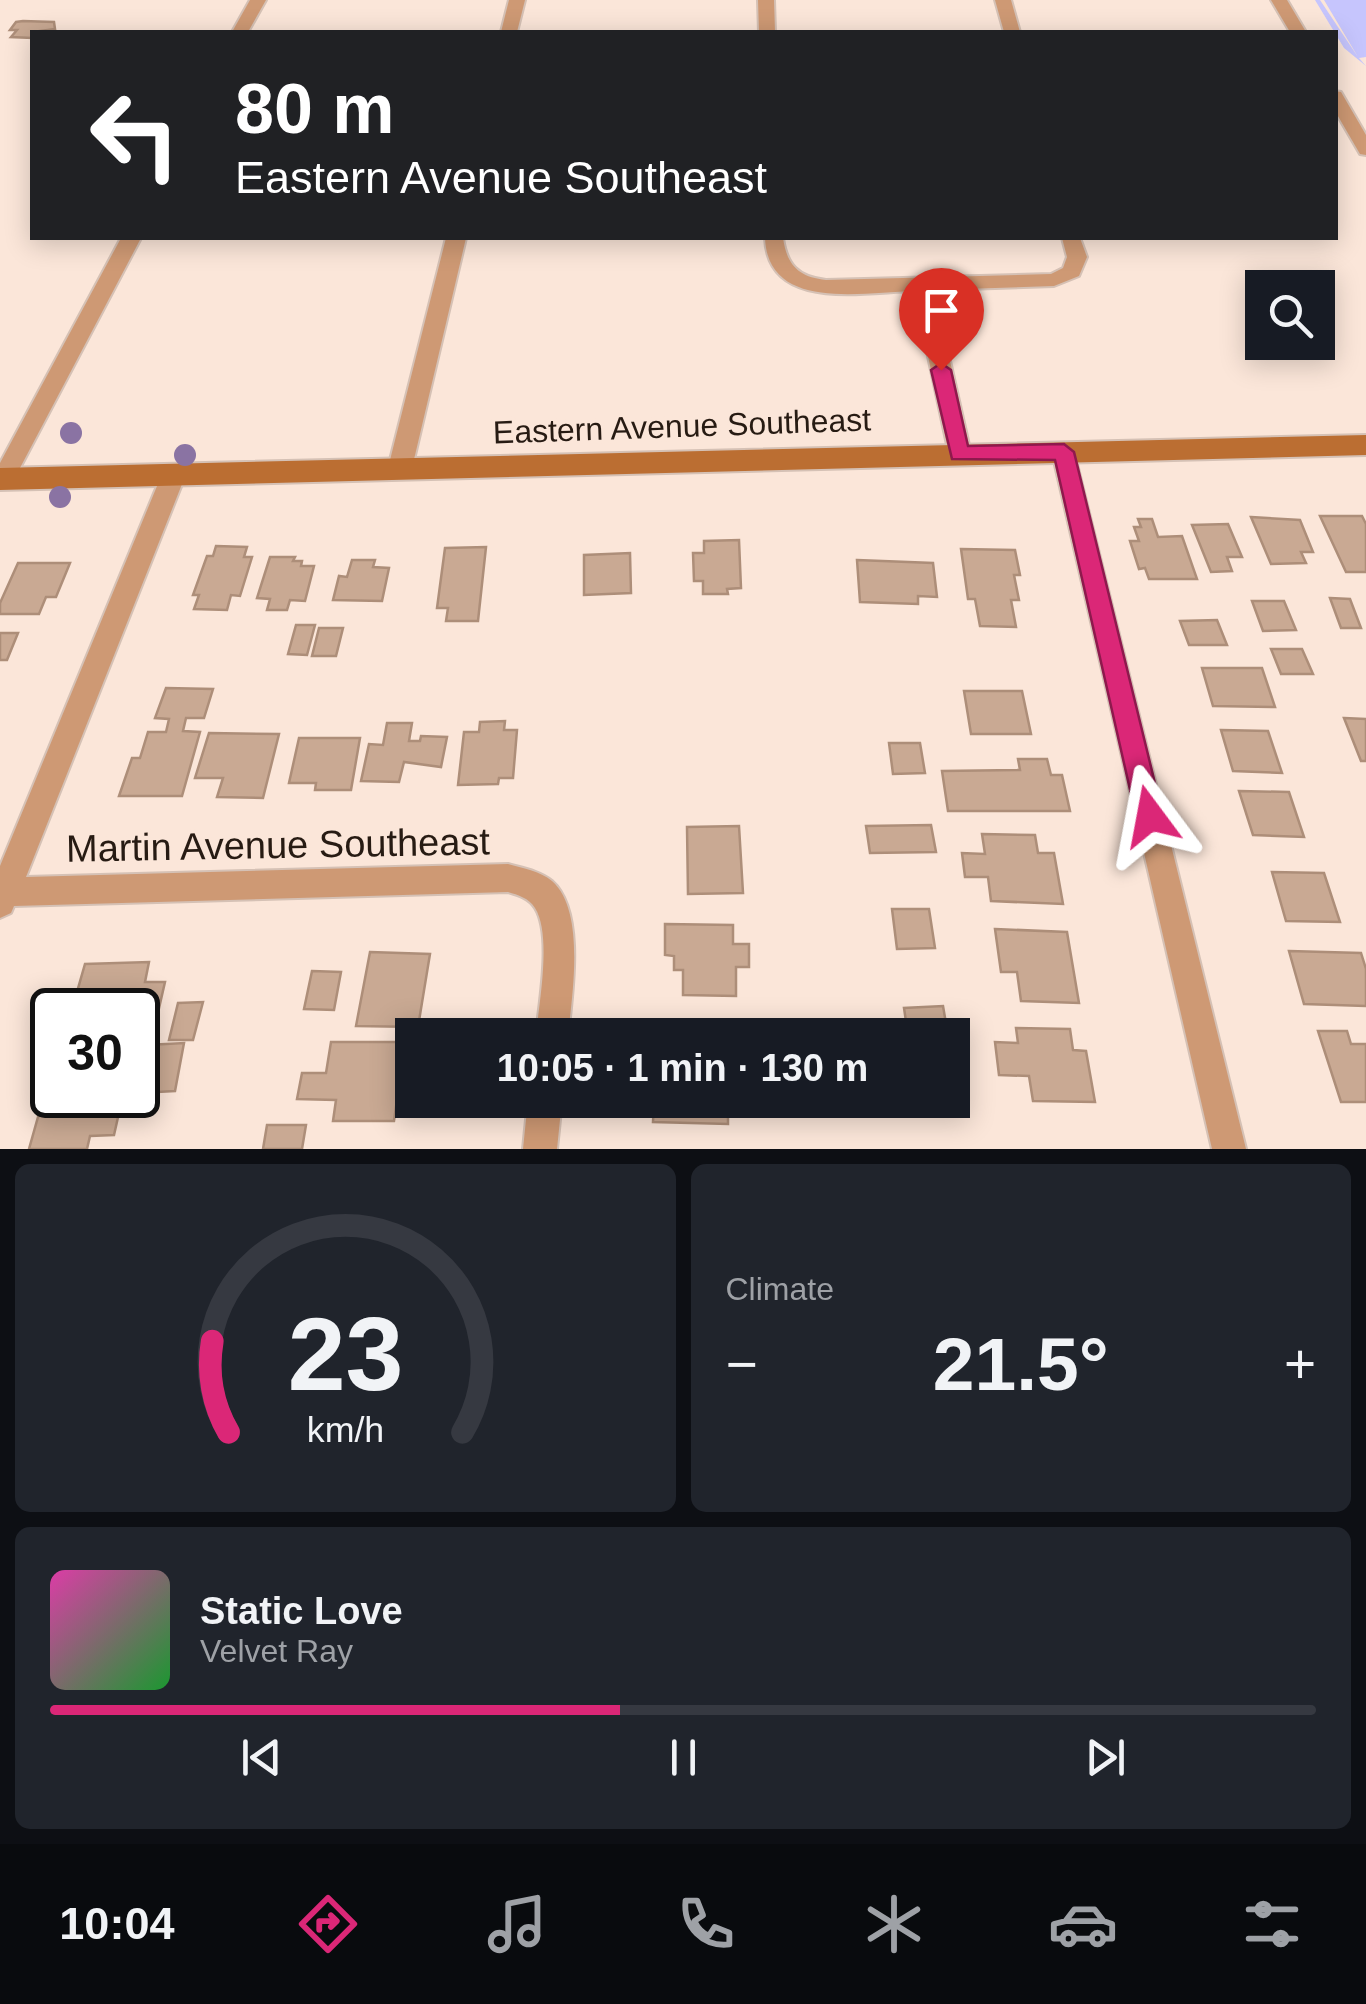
<!DOCTYPE html>
<meta charset="utf-8">
<style>
:root{--surface:#171b24;--page:#20242c;--text:#f1f3f6;--muted:#9ea1a6;--line:#363941;--accent:#db2777}
body{margin:0;font-family:Arial,sans-serif;background:var(--page);color:var(--text);height:100vh;display:flex;flex-direction:column;font-size:38px;white-space:nowrap}
*{box-sizing:border-box;margin:0}
p{font-size:32px;color:var(--muted)}
.icon{flex:none;width:55px;height:55px;fill:none;stroke:currentColor;stroke-width:2;stroke-linecap:round;stroke-linejoin:round}
.map{position:relative;height:1149px;overflow:hidden}
.drawer{display:flex;flex-direction:column;gap:15px;padding:15px;background:#0d0f14;flex:1}
.drawer>*{flex:none}
.banner{position:absolute;left:30px;top:30px;width:1308px;height:210px;border-radius:0px;box-shadow:0 5px 25px #0003;background:#202124;color:#fff;overflow:hidden}
.buttons{position:absolute;left:1245px;top:270px;display:grid;gap:20px}
.buttons a{display:grid;place-items:center;width:90px;height:90px;border-radius:0px;background:var(--surface);box-shadow:0 5px 25px #0003;font-size:50px}
.speed{position:absolute;left:30px;top:988px;display:flex;gap:20px;font-size:50px;font-weight:700;text-align:center}
.speed>*{display:grid;place-content:center;width:130px;height:130px;border-radius:50%;background:var(--surface);box-shadow:0 5px 25px #0003;line-height:1}
.speed .limit{border:5px solid #111;border-radius:15px;background:#fff;color:#111}
.pin{position:absolute;display:grid;place-items:center;width:85px;height:85px;color:#fff;margin:-102px -42px;border-radius:50% 50% 50% 0;rotate:-45deg;box-shadow:0 0 10px #0007}
.pin .icon{rotate:45deg}
.me{position:absolute;width:110px;margin:-55px;rotate:347deg;stroke-linejoin:round;filter:drop-shadow(0 0 8px #0008)}
.turn{display:flex;align-items:center;gap:35px;height:210px;padding:0 40px;font-size:45px}
.turn .icon{width:130px;height:130px;stroke-width:2.5}
.turn b{display:block;font-size:70px;line-height:85px}
.big{font-size:75px;font-weight:700;line-height:1.1}
.drawer .widget{flex:1;display:flex;flex-direction:column;justify-content:center;gap:15px;min-width:0;padding:0 35px;border-radius:15px;background:var(--page)}
.drawer .dial{align-items:center;gap:0}
.dial svg{height:260px;overflow:visible;fill:none;stroke:var(--line);stroke-width:7;stroke-linecap:round;text-anchor:middle}
.dial text{fill:var(--text);stroke:none}
.song{display:flex;align-items:center;gap:30px}
.cover{width:120px;height:120px;border-radius:15px;background:linear-gradient(135deg,hsl(320 70% 55%),hsl(130 70% 35%))}
.played{height:10px;border-radius:5px;background:linear-gradient(90deg,var(--accent) 45%,var(--line) 45%)}
.keys{display:flex;justify-content:space-around;direction:ltr}
.heat{display:flex;justify-content:space-between;align-items:center;font-size:55px;direction:ltr}
.drawer .tiles{flex:1;display:grid;gap:15px;grid-template-columns:1fr 1fr}
.widget:last-child{grid-column:span 2}
.trip{position:absolute;left:395px;top:1018px;width:575px;height:100px;border-radius:0px;background:var(--surface);box-shadow:0 5px 25px #0003;font-weight:700;line-height:100px;text-align:center}
.tab-bar{display:flex;height:160px;justify-content:space-around;align-items:center;background:#090b0e;color:var(--muted)}
.tab-bar .icon{width:70px;height:70px}
.tab-bar .selected{color:var(--accent)}
.tab-bar b{font-size:45px;color:var(--text)}
.map>svg:first-child{display:block}
.green{fill:#c6c5fd}
.building{fill:#c9a993;stroke:#ad8e79;stroke-width:2.5}
.lines{fill:none;stroke-linecap:round;stroke-linejoin:round}
.minor-casing{stroke:#d5c1b5;stroke-width:4}
.secondary-casing{stroke:#d5c1b5;stroke-width:4}
.minor{fill:#ce9974;fill-rule:evenodd}
.secondary{fill:#bb6e32;fill-rule:evenodd}
.tree{fill:#8a73a3}
.route{fill:#db2777;stroke:#8e194d;stroke-width:2.5}
.labels{text-anchor:middle;stroke-width:8;stroke-linejoin:round;paint-order:stroke}
.street-label{font-size:32px;fill:#271b13;stroke:#fbe6d9}
.near-street-label{font-size:38px;fill:#271b13;stroke:#fbe6d9}
</style>
<div class="map">
<svg width="1366" height="1149" viewBox="0 0 1366 1149">
<rect width="100%" height="100%" fill="#fbe6d9"/>
<path class="green" d="M1315 0H1320L1358 57 1324 0H1366V57L1359 58 1366 66 1344 48Z"/>
<path class="building" d="M23 21 54 22 55 29 32 32V38L11 37 17 30H10L16 22Z
M1320 516H1362L1366 524V572H1346Z
M1251 517 1300 520 1313 552H1301L1306 563 1271 564Z
M1138 519H1152L1158 537 1182 536 1197 579H1149L1145 568 1139 569 1130 541H1139L1134 527H1141Z
M1228 524 1242 557H1227L1232 571 1211 572 1192 525Z
M739 540 741 588 727 589 728 594H703V581H694L693 553H704V541Z
M216 546 247 547 244 557H252L240 596 231 595 227 610 194 609 199 595H193L207 556H213Z
M486 547 478 621H446L448 608H437L445 548Z
M961 549 1015 550 1020 575H1014L1019 600H1011L1016 627 980 626 975 599H968Z
M630 553 631 593 584 595V555Z
M270 557H295L293 561H302L301 566H314L305 601 290 600 287 610H267L270 599 257 598Z
M352 560H375L373 567 389 568 382 601 333 600 339 576 347 577Z
M857 560 933 563 937 597 918 596V604L860 602Z
M18 563H70L56 597H46L39 614H0V603Z
M1330 598 1350 599 1361 628H1341Z
M1252 601H1284L1296 630 1263 631Z
M1217 620 1227 645H1189L1180 621Z
M296 625H315L307 655 288 654Z
M319 628H343L336 656H312Z
M0 633H18L7 660H0Z
M1271 649H1302L1313 674H1281Z
M1202 668H1262L1275 707 1213 706Z
M166 688 213 689 204 718H186L183 731 200 732 182 796H119L132 758H140L148 732H166L169 719 155 718Z
M964 691H1022L1031 734H971Z
M1344 718 1366 719V761H1361Z
M505 721 504 730H517L513 778H499L498 784 458 785 464 732H479L480 722Z
M387 723H412L409 741H420L421 736 447 737 441 767 404 762 399 782 361 781 369 744 383 745Z
M1221 730 1268 731 1282 773 1233 771Z
M209 733 279 734 263 798 217 797 223 778H195Z
M299 738H360L351 790H315L316 783H289Z
M889 743H920L925 773 893 774Z
M1018 759H1047L1051 775H1062L1070 811H948L942 771 1020 770Z
M1239 791 1289 792 1304 837 1253 835Z
M931 825 936 852 870 853 866 826Z
M739 826 743 893 688 894 687 827Z
M982 834 1035 835 1038 853H1054L1063 904 991 901 988 877H965L962 853 985 854Z
M1272 872 1324 873 1340 922 1286 921Z
M892 909H929L935 948 897 949Z
M665 924 733 925V944H749V967H736V996L683 995V970H674V956L665 955Z
M995 929 1067 932 1079 1003 1021 1001 1017 972H1001Z
M1289 951 1361 953 1366 969V1006L1304 1004Z
M370 952 430 954 418 1027 356 1026Z
M149 962 145 982H165L154 1030H138V1010H88L89 1005 73 1006 85 964Z
M312 971 341 972 334 1010 304 1009Z
M203 1002 193 1040H169L178 1003Z
M943 1006 948 1035H908L904 1008Z
M1016 1028 1070 1029 1073 1050 1086 1051 1095 1102 1033 1101 1029 1076 999 1075 995 1042 1018 1043Z
M1318 1031H1347L1351 1044H1366V1102H1341Z
M331 1042H405L394 1121H333L336 1100 297 1099 302 1073H326Z
M184 1043 175 1091 138 1093 147 1045Z
M56 1095H123L114 1135 90 1136 87 1149H29L38 1117 54 1105Z
M654 1100H728V1124L653 1122Z
M267 1125H306L302 1149H263Z"/>
<g class="lines">
<defs>
<path id="minor" d="M250 0H266L248 32H232Z
M509 0H525L517 32H501Z
M758 0H774L775 32H759Z
M995 0H1011L1020 32H1004Z
M1271 0H1287L1306 32H1290Z
M1335 91 1341 92 1366 135V155L1360 154 1335 111Z
M121 238H141L11 485 0 487V463Z
M446 238H466L412 468 400 477 388 468Z
M765 238H783C787 265 798 277 826 280L1051 274 1063 268 1067 257 1062 238H1080L1087 257 1079 276 1054 286 934 290 971 454 960 462 949 454 914 291C863 292 768 312 765 238Z
M1063 444 1074 452 1246 1149H1212L1052 452Z
M174 465 186 474 26 877 508 864C522 868 540 871 552 881 586 911 572 996 568 1035H536C539 1003 552 935 535 908 529 898 518 895 508 892L14 906 11 913 0 918V866L162 474Z
M528 1100H562L557 1149H523Z"/>
<path id="secondary" d="M1366 435V455L0 490V468Z"/>
</defs>
<use href="#minor" class="minor-casing"/>
<use href="#secondary" class="secondary-casing"/>
<use href="#minor" class="minor"/>
<use href="#secondary" class="secondary"/>
</g>
<g class="tree">
<circle cx="71" cy="433" r="11"/>
<circle cx="185" cy="455" r="11"/>
<circle cx="60" cy="497" r="11"/>
</g>
<path class="route" d="M941 363 951 370 968 446 1064 444 1074 452 1163 816 1159 825 1150 828 1140 825 1136 816 1055 460 952 459 931 370Z"/>
<g class="labels">
<g class="street-label">
<text transform="translate(682 426) rotate(-2)" y="11">Eastern Avenue Southeast</text>
</g>
<g class="near-street-label">
<text transform="translate(278 845) rotate(-1)" y="13">Martin Avenue Southeast</text>
</g>
</g>
</svg>
<div class="buttons">
<a><svg class="icon" aria-label="search" viewBox="0 0 24 24"><circle cx="10" cy="10" r="6"/><path d="M15 15l6 6"/></svg></a>
</div>
<div class="speed"><div class="limit">30</div></div>
<div class="pin" style="left:941px;top:370px;background:#d93025"><svg class="icon" aria-label="arrive" viewBox="0 0 24 24"><path d="M6 21V4h12l-3 4 3 4H6"/></svg></div>
<svg class="me" style="left:1150px;top:816px" viewBox="-20 -20 40 40"><path d="M0-17L14 15 0 8-14 15z" fill="#db2777" stroke="#fff" stroke-width="4"/></svg>
<div class="trip">10:05 · 1 min · 130 m</div>
<div class="banner">
<div class="turn"><svg class="icon" aria-label="left" viewBox="0 0 24 24"><path d="M17 20v-9H6M10 6l-5 5 5 5"/></svg><div><b>80 m</b>Eastern Avenue Southeast</div></div>
</div>
</div>
<section class="drawer">
<div class="tiles">
<div class="widget dial"><svg viewBox="0 0 100 80">
<path d="M14 69A42 42 0 1 1 86 69"/>
<path d="M14 69A42 42 0 0 1 9 41" stroke="#db2777"/>
<text x="50" y="56" font-size="32" font-weight="700">23</text>
<text x="50" y="72" font-size="11">km/h</text>
</svg></div>
<div class="widget"><p>Climate</p>
<div class="heat"><a>−</a><b class="big">21.5°</b><a>+</a></div>
</div>
<div class="widget">
<div class="song"><i class="cover"></i><div><b>Static Love</b><p>Velvet Ray</p></div></div>
<div class="played"></div>
<div class="keys"><svg class="icon" aria-label="previous" viewBox="0 0 24 24"><path d="M18 5L8 12l10 7zM5 5v14"/></svg><svg class="icon" aria-label="pause" viewBox="0 0 24 24"><path d="M8 5v14M16 5v14"/></svg><svg class="icon" aria-label="next" viewBox="0 0 24 24"><path d="M6 5l10 7-10 7zM19 5v14"/></svg></div>
</div>
</div>
</section>
<nav class="tab-bar">
<b>10:04</b>
<svg class="icon selected" aria-label="directions" viewBox="0 0 24 24"><path d="M12 3l9 9-9 9-9-9zM9 14v-3h6M13 9l2 2-2 2"/></svg>
<svg class="icon" aria-label="music" viewBox="0 0 24 24"><path d="M9 18V5l10-2v13"/><circle cx="6" cy="18" r="3"/><circle cx="16" cy="16" r="3"/></svg>
<svg class="icon" aria-label="phone" viewBox="0 0 24 24"><path d="M5 4h4l2 5-3 2q2 4 5 5l2-3 5 2v4C11 20 4 13 5 4z"/></svg>
<svg class="icon" aria-label="climate" viewBox="0 0 24 24"><path d="M12 3v18M4 7l16 10M4 17L20 7"/></svg>
<svg class="icon" aria-label="car" viewBox="0 0 24 24"><path d="M5 17H2v-5l4-1 3-4h7l3 4 3 1v5h-3M9 17h6M6 11h13"/><circle cx="7" cy="17" r="2"/><circle cx="17" cy="17" r="2"/></svg>
<svg class="icon" aria-label="filters" viewBox="0 0 24 24"><path d="M4 7h16M4 17h16"/><circle cx="9" cy="7" r="2"/><circle cx="15" cy="17" r="2"/></svg>
</nav>
